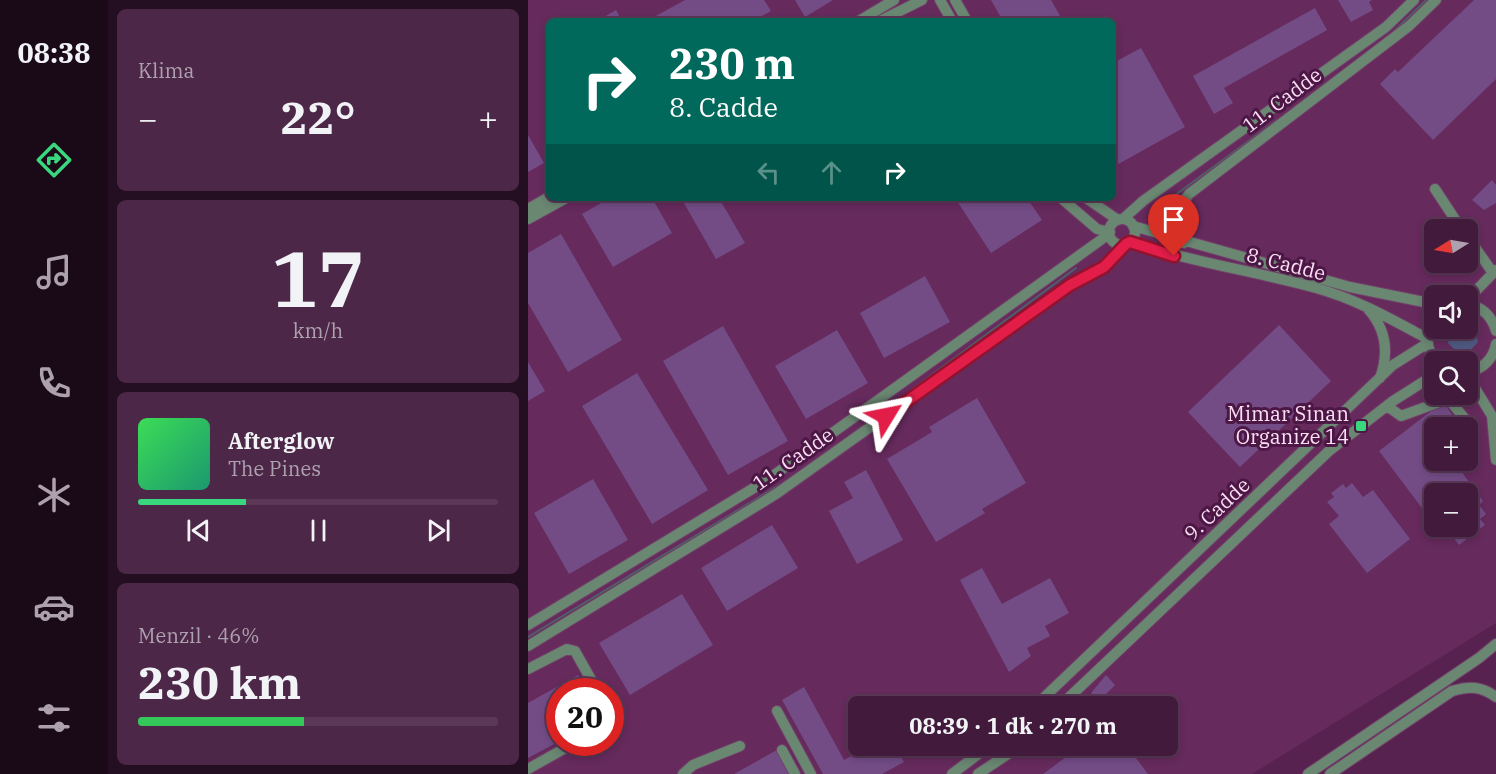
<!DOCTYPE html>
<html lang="tr">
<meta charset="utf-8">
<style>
:root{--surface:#421a3c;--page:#4c2747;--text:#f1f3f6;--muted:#aea1af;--line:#5a3856;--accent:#39d87f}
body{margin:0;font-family:"IBM Plex Serif",serif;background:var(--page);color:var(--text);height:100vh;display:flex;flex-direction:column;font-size:22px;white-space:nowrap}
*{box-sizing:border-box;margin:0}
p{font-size:20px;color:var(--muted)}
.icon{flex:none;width:33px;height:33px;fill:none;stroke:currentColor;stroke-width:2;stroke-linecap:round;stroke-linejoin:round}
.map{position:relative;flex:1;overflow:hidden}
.side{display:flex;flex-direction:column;gap:9px;padding:9px;background:#240e21;width:420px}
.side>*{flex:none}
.hud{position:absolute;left:18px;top:18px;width:570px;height:183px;border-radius:9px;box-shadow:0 3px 9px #0003,0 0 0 2px var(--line);background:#00695c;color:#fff;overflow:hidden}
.needle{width:39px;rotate:259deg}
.controls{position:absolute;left:896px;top:219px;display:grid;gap:12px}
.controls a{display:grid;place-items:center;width:54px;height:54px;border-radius:9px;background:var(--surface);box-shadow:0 3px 9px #0003,0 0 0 2px var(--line);font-size:30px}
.speed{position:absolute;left:18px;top:678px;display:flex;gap:12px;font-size:30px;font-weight:700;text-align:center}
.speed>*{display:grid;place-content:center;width:78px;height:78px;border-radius:50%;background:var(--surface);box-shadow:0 3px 9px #0003,0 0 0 2px var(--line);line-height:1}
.speed .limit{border:9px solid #d22;background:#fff;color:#111}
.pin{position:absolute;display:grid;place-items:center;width:51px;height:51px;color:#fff;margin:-62px -26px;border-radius:50% 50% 50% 0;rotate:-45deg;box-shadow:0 0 6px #0007}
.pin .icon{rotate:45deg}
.me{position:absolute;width:66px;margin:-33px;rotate:55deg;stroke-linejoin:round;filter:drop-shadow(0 0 4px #0008)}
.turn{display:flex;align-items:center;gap:21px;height:126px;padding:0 24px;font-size:27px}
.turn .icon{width:78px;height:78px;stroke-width:2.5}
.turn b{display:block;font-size:42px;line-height:51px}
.lanes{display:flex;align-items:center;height:57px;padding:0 24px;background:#0003;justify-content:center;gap:30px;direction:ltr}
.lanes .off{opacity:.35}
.big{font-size:45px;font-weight:700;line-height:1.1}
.side .widget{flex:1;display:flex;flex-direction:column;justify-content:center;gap:9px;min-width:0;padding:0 21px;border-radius:9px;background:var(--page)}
.side .dial{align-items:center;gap:0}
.dial b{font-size:78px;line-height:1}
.song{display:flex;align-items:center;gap:18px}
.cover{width:72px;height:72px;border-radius:9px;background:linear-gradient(135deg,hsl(130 70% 55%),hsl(160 70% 35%))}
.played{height:6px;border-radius:3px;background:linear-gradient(90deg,var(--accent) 30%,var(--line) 30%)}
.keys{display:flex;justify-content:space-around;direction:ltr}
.heat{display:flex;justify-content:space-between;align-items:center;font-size:33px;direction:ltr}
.charge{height:9px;border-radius:4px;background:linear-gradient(90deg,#34c759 46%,var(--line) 0)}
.trip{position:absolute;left:320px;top:696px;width:330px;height:60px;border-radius:9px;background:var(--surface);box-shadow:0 3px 9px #0003,0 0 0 2px var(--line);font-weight:700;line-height:60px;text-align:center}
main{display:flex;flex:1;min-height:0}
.menu{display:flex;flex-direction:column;width:108px;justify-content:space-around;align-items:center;background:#1a0a18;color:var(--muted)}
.menu .icon{width:42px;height:42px}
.menu .current{color:var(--accent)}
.menu b{font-size:27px;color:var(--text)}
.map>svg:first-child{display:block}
.built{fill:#662a5d;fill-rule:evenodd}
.green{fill:#505a83}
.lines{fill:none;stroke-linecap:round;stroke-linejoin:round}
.stream{stroke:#515e68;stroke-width:2}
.building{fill:#734c86}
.minor-casing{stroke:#72406a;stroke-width:12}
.minor{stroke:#6a8772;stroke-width:10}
.route-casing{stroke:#92132f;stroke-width:15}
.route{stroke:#e11d48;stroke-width:10}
.poi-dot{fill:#39d87f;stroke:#4c1745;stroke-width:2}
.labels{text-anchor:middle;stroke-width:6;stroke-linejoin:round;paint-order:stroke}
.street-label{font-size:20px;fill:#fbe0f5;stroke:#4c1745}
.poi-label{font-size:20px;fill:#fbe0f5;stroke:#4c1745;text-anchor:end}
</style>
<main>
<nav class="menu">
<b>08:38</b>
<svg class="icon current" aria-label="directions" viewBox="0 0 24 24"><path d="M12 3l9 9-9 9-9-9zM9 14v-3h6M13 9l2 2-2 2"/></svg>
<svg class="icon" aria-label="music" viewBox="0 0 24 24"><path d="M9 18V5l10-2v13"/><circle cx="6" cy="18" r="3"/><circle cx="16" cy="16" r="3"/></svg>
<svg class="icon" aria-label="phone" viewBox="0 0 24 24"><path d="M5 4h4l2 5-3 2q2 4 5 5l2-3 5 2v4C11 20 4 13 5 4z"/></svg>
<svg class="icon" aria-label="climate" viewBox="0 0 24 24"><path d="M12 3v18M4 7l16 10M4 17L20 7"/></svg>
<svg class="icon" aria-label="car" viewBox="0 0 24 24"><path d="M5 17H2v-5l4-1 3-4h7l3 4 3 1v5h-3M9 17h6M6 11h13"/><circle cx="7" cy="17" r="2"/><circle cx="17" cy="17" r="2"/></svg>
<svg class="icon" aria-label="filters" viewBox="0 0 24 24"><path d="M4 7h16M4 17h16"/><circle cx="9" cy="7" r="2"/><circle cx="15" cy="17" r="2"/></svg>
</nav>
<section class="side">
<div class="widget"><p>Klima</p>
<div class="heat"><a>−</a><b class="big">22°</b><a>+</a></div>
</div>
<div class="widget dial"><b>17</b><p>km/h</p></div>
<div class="widget">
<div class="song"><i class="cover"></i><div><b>Afterglow</b><p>The Pines</p></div></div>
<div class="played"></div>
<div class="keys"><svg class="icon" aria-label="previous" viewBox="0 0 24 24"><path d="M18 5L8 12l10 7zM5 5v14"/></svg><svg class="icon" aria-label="pause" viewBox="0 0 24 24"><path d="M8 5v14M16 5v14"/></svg><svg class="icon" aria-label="next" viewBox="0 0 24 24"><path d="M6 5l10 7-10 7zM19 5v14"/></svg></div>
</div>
<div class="widget"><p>Menzil · 46%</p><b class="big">230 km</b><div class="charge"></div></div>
</section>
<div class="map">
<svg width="968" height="774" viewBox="0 0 968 774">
<rect width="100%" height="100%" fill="#582250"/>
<path class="built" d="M0 0H968V623L724 774H0ZM21 21H585V198H21ZM906 230H939V262H906ZM906 296H939V328H906ZM906 362H939V394H906ZM906 428H939V460H906ZM906 494H939V526H906ZM32 692H82V742H32ZM330 706H639V746H330Z"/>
<path class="green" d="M939 323 947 328 950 342 940 353H930L920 343 922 329 939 328Z"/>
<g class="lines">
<path class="stream" d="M866 31 898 0
M639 201 749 120
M324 434 548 268
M0 637 253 484"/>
</g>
<path class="building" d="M157 0H236L243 11 225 21H125L124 18Z
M267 0H305L277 17Z
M463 0H523L535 21H475Z
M810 0H844L841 2 845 10 823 22Z
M946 0H968V79L905 140 852 84 867 69 870 72Z
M787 8 799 30 696 88 705 103 686 114 665 76Z
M88 10 94 21H69Z
M613 48 657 127 585 167V63Z
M0 135 16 163 0 172Z
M964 180 968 185V203L956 210 944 200Z
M82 198H124L144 233 85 267 54 214Z
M153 198H191L217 243 188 259Z
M427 198H499L514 220 463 253Z
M33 234 94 340 40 372 0 303V253Z
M397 276 422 322 356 358 332 313Z
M751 325 803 381 712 467 660 412Z
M195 326 260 441 200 475 135 361Z
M309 330 340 383 278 419 247 366Z
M0 362 17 391 0 401Z
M109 373 180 490 124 524 54 406Z
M449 398 498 483 454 509 457 513 408 542 359 459 404 432 401 427Z
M915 402 934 428H906V460H925L955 501 951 505 958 514 952 519 957 525 931 545 919 529 913 533 908 526H939V494H906V524L851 451Z
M338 470 375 540 329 564 301 511 325 498 316 482Z
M65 479 100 540 41 574 6 513Z
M824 483 835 497 845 490 882 539 839 573 801 524 811 516 799 502 806 497 803 493 815 484 818 488Z
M244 525 270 568 199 611 173 568Z
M454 568 474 604 522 578 541 613 517 626 522 636 499 648 503 656 481 672 432 580Z
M154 594 185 645 102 695 71 643Z
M50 675 59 692H32V741L0 758V703Z
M578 675 587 685 571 701 563 693Z
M276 687 316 760 342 746H367L376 762 354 774H295L254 700Z
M553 746H599L620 774H515Z
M249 750 262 774H206Z"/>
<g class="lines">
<defs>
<path id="minor" d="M412 0 424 21
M427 0 439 21
M331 21 366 0
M352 21 394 0
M907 189 934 230
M533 198 569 229 582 232
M558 198 590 220
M0 209 21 197
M0 219 38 198
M595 219 615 201 858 27 886 0
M581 232a13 13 0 1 1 26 0a13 13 0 1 1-26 0Z
M605 226 822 287 906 304
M939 236 965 273
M602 242C663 262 726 271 788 288 828 299 863 319 900 339
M656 243C648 225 649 209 661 194L881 26 908 0
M939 300 968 270
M939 304C954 307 964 316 968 331
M840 309C858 329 861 353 852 378
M906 318C896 332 898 349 908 362
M939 373C954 369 965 360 968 344
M939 375 964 416 968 460
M859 406 873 416 917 400 924 403 941 424
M0 625 239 480 581 234
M0 646 248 494 542 285 576 267 598 244
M0 669 39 649 47 651 70 692
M507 706 865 365 900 343
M532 706 801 451 865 401 906 375
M249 711 283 774
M254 750 267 774
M0 769 48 742
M155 774 165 765 212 746
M424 774 461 746
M450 774 492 746
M780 774 951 658 968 644
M802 774 924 691C942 686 953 686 968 697"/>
</defs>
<use href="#minor" class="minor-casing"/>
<use href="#minor" class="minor"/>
</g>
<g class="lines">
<defs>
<path id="route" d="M358 416 542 285 576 267 598 244 602 242 646 256"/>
</defs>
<use href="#route" class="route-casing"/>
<use href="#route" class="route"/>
</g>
<rect class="poi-dot" x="827" y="420" width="12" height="12" rx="3"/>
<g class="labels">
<g class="street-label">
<text transform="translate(754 100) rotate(-37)" y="7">11. Cadde</text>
<text transform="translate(758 264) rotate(14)" y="7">8. Cadde</text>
<text transform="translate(265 459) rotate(-35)" y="7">11. Cadde</text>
<text transform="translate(689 509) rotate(-43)" y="7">9. Cadde</text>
</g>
<g class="poi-label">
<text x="821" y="421">Mimar Sinan<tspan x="821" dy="23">Organize 14</tspan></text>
</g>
</g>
</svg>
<div class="controls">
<a><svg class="needle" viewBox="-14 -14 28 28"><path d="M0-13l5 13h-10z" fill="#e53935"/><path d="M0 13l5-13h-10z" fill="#aea1af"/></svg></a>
<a><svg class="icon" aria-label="sound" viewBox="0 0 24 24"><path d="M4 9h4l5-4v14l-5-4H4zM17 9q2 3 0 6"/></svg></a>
<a><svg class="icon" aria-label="search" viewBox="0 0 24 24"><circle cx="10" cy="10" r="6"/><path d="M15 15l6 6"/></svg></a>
<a>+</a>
<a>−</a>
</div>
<div class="speed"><div class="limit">20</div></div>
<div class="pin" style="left:646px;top:256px;background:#d93025"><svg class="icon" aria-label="arrive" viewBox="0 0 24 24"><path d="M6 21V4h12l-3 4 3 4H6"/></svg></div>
<svg class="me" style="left:358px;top:416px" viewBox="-20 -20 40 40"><path d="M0-17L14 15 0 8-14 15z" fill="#e11d48" stroke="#fff" stroke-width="4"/></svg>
<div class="trip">08:39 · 1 dk · 270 m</div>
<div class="hud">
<div class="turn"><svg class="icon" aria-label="right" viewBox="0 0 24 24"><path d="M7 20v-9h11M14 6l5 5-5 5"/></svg><div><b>230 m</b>8. Cadde</div></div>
<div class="lanes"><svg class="icon off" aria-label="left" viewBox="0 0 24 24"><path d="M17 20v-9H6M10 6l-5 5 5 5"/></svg><svg class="icon off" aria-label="ahead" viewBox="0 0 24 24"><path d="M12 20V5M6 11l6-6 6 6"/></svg><svg class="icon" aria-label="right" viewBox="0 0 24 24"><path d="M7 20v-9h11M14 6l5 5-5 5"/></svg></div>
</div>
</div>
</main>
